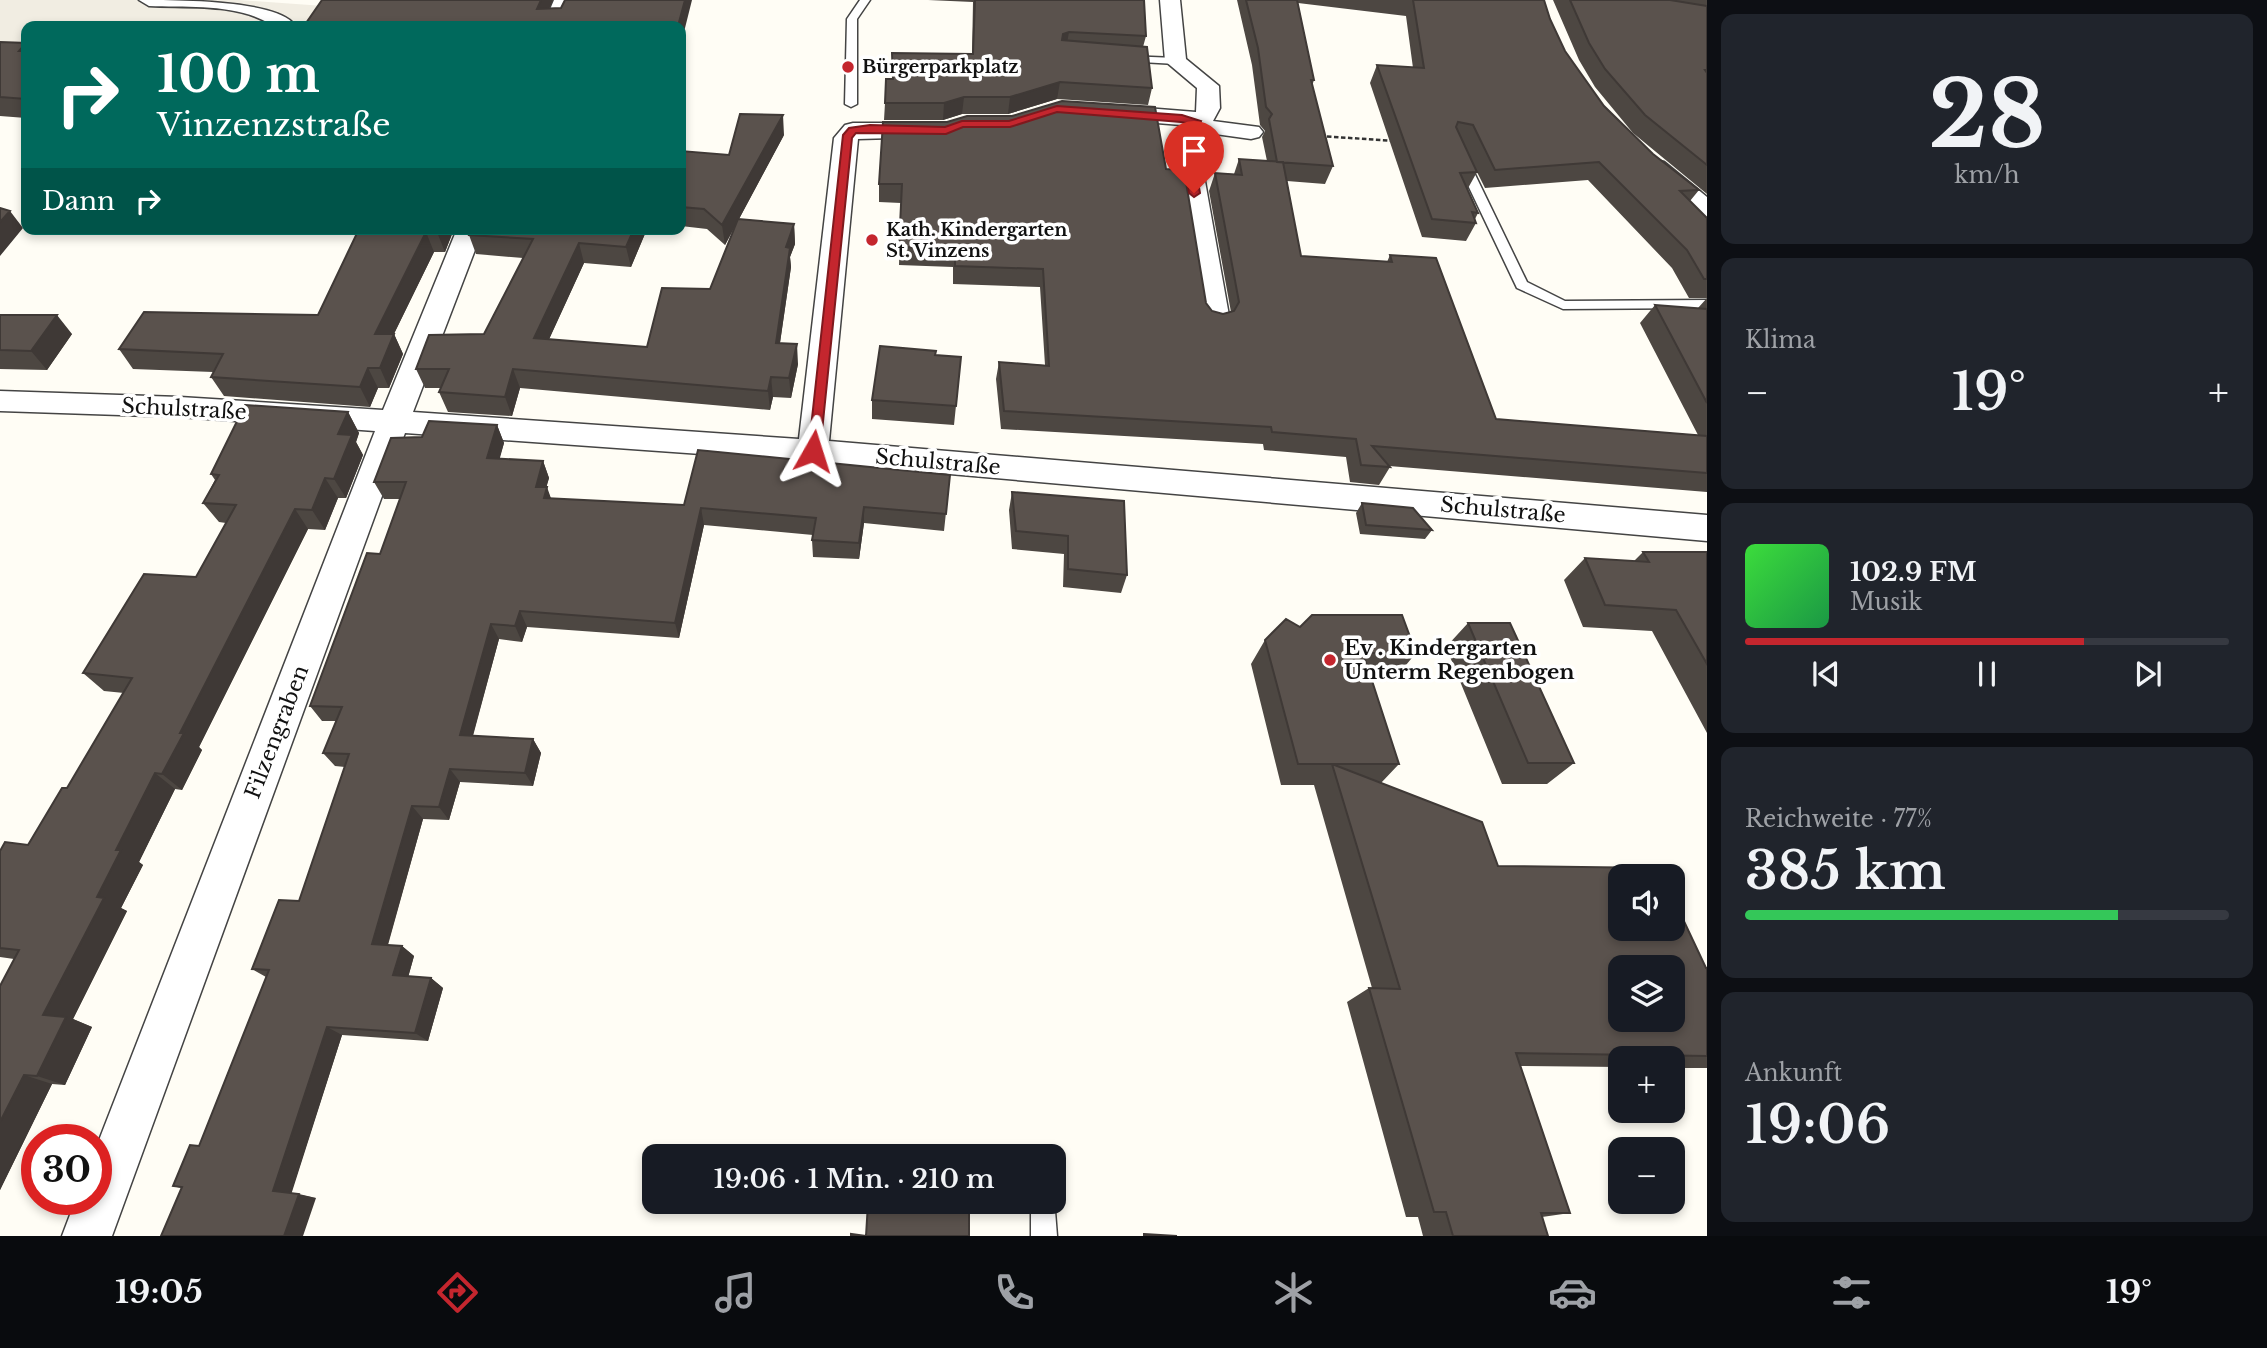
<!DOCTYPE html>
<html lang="de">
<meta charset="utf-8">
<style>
:root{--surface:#171b24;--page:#20242c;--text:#f1f3f6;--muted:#9ea1a6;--line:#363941;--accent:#c4262e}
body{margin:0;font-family:"Libre Baskerville",serif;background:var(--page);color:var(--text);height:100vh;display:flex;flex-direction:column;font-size:26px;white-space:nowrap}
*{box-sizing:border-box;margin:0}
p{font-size:23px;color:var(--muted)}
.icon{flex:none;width:38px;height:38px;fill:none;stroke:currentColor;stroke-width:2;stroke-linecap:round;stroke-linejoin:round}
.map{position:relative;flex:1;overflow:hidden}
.sheet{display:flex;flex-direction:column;gap:14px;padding:14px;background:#0d0f14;width:560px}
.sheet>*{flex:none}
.banner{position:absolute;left:21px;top:21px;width:665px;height:214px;border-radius:14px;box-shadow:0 4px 10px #0003;background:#00695c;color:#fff;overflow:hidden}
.controls{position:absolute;left:1608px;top:864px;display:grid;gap:14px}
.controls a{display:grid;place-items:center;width:77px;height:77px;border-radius:14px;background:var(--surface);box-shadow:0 4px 10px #0003;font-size:35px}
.speed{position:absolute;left:21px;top:1124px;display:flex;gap:14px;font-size:35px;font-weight:700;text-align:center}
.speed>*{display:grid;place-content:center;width:91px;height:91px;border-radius:50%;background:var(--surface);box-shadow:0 4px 10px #0003;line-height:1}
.speed .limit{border:10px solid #d22;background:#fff;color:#111}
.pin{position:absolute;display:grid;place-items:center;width:60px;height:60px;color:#fff;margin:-72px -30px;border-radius:50% 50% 50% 0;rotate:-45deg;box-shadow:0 0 7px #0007}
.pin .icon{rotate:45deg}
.me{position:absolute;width:77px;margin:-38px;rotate:6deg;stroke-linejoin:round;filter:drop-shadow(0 0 5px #0008)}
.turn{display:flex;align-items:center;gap:24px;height:147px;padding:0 21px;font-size:32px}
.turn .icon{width:91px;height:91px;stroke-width:2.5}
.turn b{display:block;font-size:49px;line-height:60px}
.then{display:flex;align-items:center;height:66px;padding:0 21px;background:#0003;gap:14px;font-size:26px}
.big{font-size:52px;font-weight:600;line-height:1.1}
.sheet .tile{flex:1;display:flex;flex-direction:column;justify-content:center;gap:10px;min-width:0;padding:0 24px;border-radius:14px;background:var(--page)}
.sheet .dial{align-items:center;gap:0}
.dial b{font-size:91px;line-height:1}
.song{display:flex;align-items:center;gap:21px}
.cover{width:84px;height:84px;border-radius:10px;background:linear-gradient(135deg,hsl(120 70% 55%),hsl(140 70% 35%))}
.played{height:7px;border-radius:4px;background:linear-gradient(90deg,var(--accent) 70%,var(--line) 70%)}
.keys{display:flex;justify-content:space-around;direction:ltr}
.heat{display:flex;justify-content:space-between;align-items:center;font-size:38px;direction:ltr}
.charge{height:10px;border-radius:5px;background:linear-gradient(90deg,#34c759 77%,var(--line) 0)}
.trip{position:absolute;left:642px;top:1144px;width:424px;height:70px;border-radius:14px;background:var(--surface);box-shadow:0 4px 10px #0003;font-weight:600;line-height:70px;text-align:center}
.tabs{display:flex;height:112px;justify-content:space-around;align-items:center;background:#090b0e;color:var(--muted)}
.tabs .icon{width:49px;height:49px}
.tabs .current{color:var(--accent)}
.tabs b{font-size:32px;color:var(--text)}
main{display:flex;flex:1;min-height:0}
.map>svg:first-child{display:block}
.plaza{fill:#f1ede2}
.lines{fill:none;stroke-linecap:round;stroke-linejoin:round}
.lane-casing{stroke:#444;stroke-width:3}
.street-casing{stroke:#444;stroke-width:3}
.path{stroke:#333;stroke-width:2.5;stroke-dasharray:4.5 2.5;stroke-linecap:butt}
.lane{fill:#fff;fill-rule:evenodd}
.street{fill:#fff;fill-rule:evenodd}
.wall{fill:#4d4742}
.shaded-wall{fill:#3f3936}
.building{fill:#5a524d;stroke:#3f3936;stroke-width:2;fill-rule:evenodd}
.route{fill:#c4262e;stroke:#7f191e;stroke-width:2}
.poi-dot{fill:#c4262e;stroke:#fff;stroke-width:2.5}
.labels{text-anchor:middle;stroke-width:7;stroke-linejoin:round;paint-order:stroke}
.far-poi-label{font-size:18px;font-weight:bold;fill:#111;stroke:#fff;text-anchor:start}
.street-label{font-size:21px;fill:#111;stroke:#fff}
.poi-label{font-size:21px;font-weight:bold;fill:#111;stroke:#fff;text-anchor:start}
</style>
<main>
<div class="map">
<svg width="1707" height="1236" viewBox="0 0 1707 1236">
<rect width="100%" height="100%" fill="#fffdf5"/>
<path class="plaza" d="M0 0H239L324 6 310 26H26V57L0 55Z"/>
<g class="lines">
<defs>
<path id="lane" d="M860 0H870L857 19V104L851 107 845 104 847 19Z
M1127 56 1176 58 1181 61 1176 64 1123 61V57Z
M1458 157 1468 160 1527 282 1565 301 1707 300V308L1563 309 1517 288 1456 160Z
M1054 1198 1057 1236H1031V1202H1054Z"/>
<path id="street" d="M139 0C175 0 269 0 292 22L289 26H269L270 24C236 3 188 8 149 6Z
M554 0H574L563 26H543Z
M1160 0H1180L1186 59 1219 86 1220 108 1213 121 1259 127 1263 132 1259 137 1251 139 1201 132 1198 142 1230 321 1226 327 1216 330 1206 327 1202 321 1174 142 1181 125 1108 119 1097 112 1108 105 1196 112 1197 88 1165 61Z
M853 123H930L938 125 942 130 938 135 930 137 858 139 829 441 1707 515V541L813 462 405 433 112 1236H62L76 1199H96V1148L375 431 180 417 0 411V391L180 397 383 410 457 229H483L413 412 799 439 834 138 845 125Z
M1656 160 1664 162 1707 197V217L1698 214 1648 172 1644 167 1648 162Z"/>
</defs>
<use href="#lane" class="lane-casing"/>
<use href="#street" class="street-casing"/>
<path class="path" d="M1320 136 1395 141"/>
<use href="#lane" class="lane"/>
<use href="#street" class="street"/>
</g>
<path class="wall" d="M928 0H1144L1146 36 1143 47 1152 88 1148 105 1057 99 1008 114H962L943 120H884L885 103 892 79V53L972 54 973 2Z
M1237 0H1544L1550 19 1565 51 1604 106 1653 154 1699 190 1690 201 1707 218V298H1689L1672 268 1588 180 1485 188 1477 172 1467 190 1478 213 1475 219 1476 223 1466 241 1422 237 1370 83 1377 65 1413 68 1406 16 1298 3 1314 80 1312 86 1333 166 1325 184 1287 181 1301 256 1387 262 1390 255 1496 419 1698 435 1640 323 1655 305 1698 308 1707 298V492L1389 466 1390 467 1379 485 1350 482 1346 457 1264 450 1263 444 1001 429 996 379 999 362 1045 365 1040 287 953 284V267L899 265 901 203 879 202V184L1166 169 1206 303 1212 311 1223 314 1231 312 1209 191 1215 173 1234 174 1239 159 1267 161 1262 137 1265 131 1260 125 1252 65Z
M1553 0H1707V194L1633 133 1595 87 1579 60Z
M0 42 26 43V118L0 116Z
M784 135 739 219 794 224 795 244 790 257 791 267 780 343 798 364 791 398 773 397 770 410 520 388 512 416 448 412 439 392 441 388H425L416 369 484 334 523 258 476 254 469 235 471 229H647L631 267 584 263 549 339 647 347 710 289 736 224 725 245 707 229 681 226V151L729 155Z
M359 229H454L445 252H434L394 334 403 354 389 388H378L370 407 224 396 211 377 213 372 133 369 119 349 318 315Z
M0 315 72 334 47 370 0 369Z
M935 355 961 357 954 425 872 419V400Z
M348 412 359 433 356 442 363 455 346 498H338L325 530 308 529 199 747 202 750 182 790 175 789 139 862 143 865 121 908 127 911 73 1019 92 1027 65 1085 52 1084 0 1190V986L14 959 0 957V851L28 845 67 788 124 693 104 691 83 673 196 577 226 523 219 522 203 503 215 480 211 474Z
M497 425 504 443 499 459 543 461 549 478 546 487 551 499 684 505 950 475 944 531 864 523 859 559 813 557 812 540 813 535 704 525 679 638 527 627 522 642 499 639 473 736 533 739 541 753 533 786 460 782 449 820 423 819 388 945 402 946 414 956 408 977 431 978 443 988 428 1041 342 1035 291 1193 316 1198 181 1188 173 1186 199 1146 266 977 252 969 299 901 345 767 335 766 323 753 336 721H322L310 706 380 554 400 499H384L374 482 422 437Z
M1012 492 1127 575 1121 593 1063 587 1064 554 1012 549 1009 510Z
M1362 503 1432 530 1425 539 1360 534 1356 513Z
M1643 552H1707V733L1652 631 1583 627 1564 580 1585 558 1634 561Z
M1468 623 1574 763 1547 784H1502L1446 647Z
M1300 627 1416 653 1396 677H1371L1399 764 1381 783 1498 866 1707 968V1068H1673V1059H1620V1067L1520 1066 1570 1213 1542 1217 1548 1236H1423L1418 1217H1406L1347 1002 1369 988H1372L1314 785H1281L1251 664 1265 640Z"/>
<path class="shaded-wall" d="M541 0H553L542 26 537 9Z
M685 0H692L681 44V26H678Z
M1069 32 1066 49 1060 51 1063 34Z
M26 44V62L19 51Z
M1060 82 1057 99 1008 114 1010 97Z
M964 97 962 114 943 120 944 103Z
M783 115 784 135 725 245 722 225Z
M10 211 23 228 0 256V222Z
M794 224 795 244 790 257 791 267 777 363 776 343 786 247Z
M439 229H454L445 252 437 232Z
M634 229H647L631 267 626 247Z
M426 232 434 252 384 354 375 334Z
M579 243 584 263 541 357 534 338Z
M57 315 72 334 47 370 31 351Z
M394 334 403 354 389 388 380 368Z
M797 344 798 364 791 398 789 378Z
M368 368 378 388 370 407 360 387Z
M513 369 520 388 512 416 505 397Z
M771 377 773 397 770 410 768 391Z
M348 412 359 433 356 442 363 455 346 498 334 479 338 434Z
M497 425 504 443 495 476 487 458Z
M543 461 549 478 542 503 536 487Z
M325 478 338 498 325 530 312 510Z
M547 487 553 504 544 498Z
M864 507V523L859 559V543Z
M701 508 704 525 679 638 675 623Z
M295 509 308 529 199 747 202 750 182 790 162 774 180 733Z
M520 611 527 627 522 642 515 626Z
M491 624 499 639 469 749 460 735Z
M533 739 541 753 533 786 525 773Z
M450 769 460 782 449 820 439 807Z
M155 773 175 789 139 862 143 865 121 908 127 911 73 1019 92 1027 65 1085 37 1076 43 1015 97 897 116 850Z
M412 806 423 819 385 954 372 944Z
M402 946 414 956 406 985 393 975Z
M431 978 443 988 428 1041 415 1033Z
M327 1027 342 1035 291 1195 273 1191Z
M24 1075 52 1084 0 1190V1122Z
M299 1194 316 1198 303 1236H284Z"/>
<path class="building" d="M322 0H541L537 9 561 8 565 0H685L678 26H304Z
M975 0H1144L1146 36 1069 32 1063 34 1062 40 1147 47 1152 88 1060 82 1010 97H964L944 103H885L886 79H893L892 53 973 54Z
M1246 0H1297L1314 80H1311L1333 166 1277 162 1269 119 1272 114 1266 107 1258 48Z
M1413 0H1544L1550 19 1565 51 1604 106 1653 154 1699 190 1680 191 1707 218V279H1704L1687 250 1599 162 1495 170 1473 125 1458 122 1456 127 1477 172 1460 173 1478 213 1472 212 1476 223 1432 219 1377 65 1424 68Z
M1570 0H1670L1707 6V70H1705L1707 73V165L1645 115 1605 69 1589 43Z
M0 42 26 43 19 51H26V99L0 97Z
M1062 101 1155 107 1166 169 1184 170 1206 303 1212 311 1223 314 1234 311 1239 302 1215 173 1242 175 1239 159 1283 162 1301 256 1392 262 1390 255 1436 258 1496 419 1707 436V473L1372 446 1390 467 1361 465 1356 439 1272 432 1271 427 1004 411 999 362 1049 366 1043 269 955 266V249L899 247 902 184H879L883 122H947L967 116H1012Z
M740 114 783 115 722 225 704 209 681 207V151L729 155Z
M0 208 10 211 0 222Z
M738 219 794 224 786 247 790 248 776 343 797 344 789 378 771 377 768 391 513 369 505 397 439 392 449 369H416L429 335 484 334 533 239 469 235 471 229H634L626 247 579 243 534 338 647 347 662 288 710 289Z
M359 229H439L437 232H426L375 334H394L380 368H368L360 387 211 377 223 354 119 349 144 312 318 315Z
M1655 305 1707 309V403Z
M0 315H57L31 351 0 350Z
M880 346 936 351 935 355 961 357 956 406 872 400Z
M245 405 348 412 338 434 352 435 334 479 325 478 312 510 295 509 180 733H184L162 774 155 773 116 850H121L97 897 104 898 43 1015 66 1017 37 1076 24 1075 0 1122V986L19 950 0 948V851L5 842 28 845 62 788H67L132 678 83 673 144 574 196 577 236 505 203 503 219 475 211 474Z
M429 421 497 425 487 458 543 461 536 487H547L544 498 684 505 698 450 950 475 946 514 864 507 859 543 812 540 816 518 701 508 675 623 520 611 515 626 491 624 460 735 533 739 525 773 450 769 439 807 412 806 372 944 402 946 393 975 431 978 415 1033 327 1027 273 1191 299 1194 284 1236H161L182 1187 173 1186 190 1145 199 1146 269 970 252 969 279 900 299 901 349 754 323 753 342 707 310 706 367 553 380 554 406 482H374L391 438 422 437Z
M1012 492 1124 501 1127 575 1068 569V536L1016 531Z
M1362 503 1413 508 1432 530 1366 525Z
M1643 552H1707V664L1676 610 1605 605 1585 558 1649 562Z
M1312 615H1402L1416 653H1363L1399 764H1332L1482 822 1498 866 1659 868 1663 877H1620V929H1673V898L1706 968H1707V1056L1516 1053 1570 1213H1541L1548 1236H1453L1446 1212H1434L1369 988 1400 989 1332 764H1298L1265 640 1286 619 1300 627ZM1620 968H1673V1020H1620Z
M1468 623H1510L1574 763H1528Z
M868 1203 969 1212V1236H851V1234L866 1236Z
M1144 1234 1177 1236H1144Z"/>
<path class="route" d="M1057 106 1182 115 1201 121 1191 142 1200 193 1194 197 1189 193C1186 174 1172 139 1190 124L1181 122 1057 112 1010 127H963L946 134 856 133 852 138 820 451 818 455H808L843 135 849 128 870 125 945 127 962 121H1009Z"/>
<g class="poi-dot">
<circle cx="848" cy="67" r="7"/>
<circle cx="872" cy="240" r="7"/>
<circle cx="1330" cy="660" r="7"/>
</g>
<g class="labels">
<g class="far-poi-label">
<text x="862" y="73">Bürgerparkplatz</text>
<text x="886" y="236">Kath. Kindergarten<tspan x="886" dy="21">St. Vinzens</tspan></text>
</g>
<g class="street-label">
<text transform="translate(184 409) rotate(3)" y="7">Schulstraße</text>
<text transform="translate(938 462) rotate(5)" y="7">Schulstraße</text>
<text transform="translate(1503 510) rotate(5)" y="7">Schulstraße</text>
<text transform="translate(277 732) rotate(-69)" y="7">Filzengraben</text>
</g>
<g class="poi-label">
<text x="1344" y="655">Ev . Kindergarten<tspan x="1344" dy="24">Unterm Regenbogen</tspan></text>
</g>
</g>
</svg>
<div class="controls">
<a><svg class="icon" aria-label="sound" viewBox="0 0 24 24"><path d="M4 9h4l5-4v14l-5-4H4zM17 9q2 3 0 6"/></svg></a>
<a><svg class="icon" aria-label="layers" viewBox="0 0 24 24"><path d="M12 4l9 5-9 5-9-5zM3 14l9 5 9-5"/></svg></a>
<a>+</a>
<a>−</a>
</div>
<div class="speed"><div class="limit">30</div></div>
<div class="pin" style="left:1194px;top:193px;background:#d93025"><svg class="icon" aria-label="arrive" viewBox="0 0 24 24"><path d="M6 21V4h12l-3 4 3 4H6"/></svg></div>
<svg class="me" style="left:813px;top:451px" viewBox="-20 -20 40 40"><path d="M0-17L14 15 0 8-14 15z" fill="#c4262e" stroke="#fff" stroke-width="4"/></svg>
<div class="trip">19:06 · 1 Min. · 210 m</div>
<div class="banner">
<div class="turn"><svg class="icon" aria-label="right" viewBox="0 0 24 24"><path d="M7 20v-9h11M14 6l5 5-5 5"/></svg><div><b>100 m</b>Vinzenzstraße</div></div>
<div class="then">Dann<svg class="icon" aria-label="right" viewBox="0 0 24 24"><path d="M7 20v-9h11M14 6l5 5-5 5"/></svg></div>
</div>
</div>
<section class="sheet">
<div class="tile dial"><b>28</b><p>km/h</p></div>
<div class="tile"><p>Klima</p>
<div class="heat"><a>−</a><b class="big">19°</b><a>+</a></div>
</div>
<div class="tile">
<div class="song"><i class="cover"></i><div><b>102.9 FM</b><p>Musik</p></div></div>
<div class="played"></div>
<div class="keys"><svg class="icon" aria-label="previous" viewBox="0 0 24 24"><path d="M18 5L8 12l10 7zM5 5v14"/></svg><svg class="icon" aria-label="pause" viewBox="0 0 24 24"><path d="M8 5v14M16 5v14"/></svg><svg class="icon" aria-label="next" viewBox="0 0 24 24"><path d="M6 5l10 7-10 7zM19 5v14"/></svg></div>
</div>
<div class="tile"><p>Reichweite · 77%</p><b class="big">385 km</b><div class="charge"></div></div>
<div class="tile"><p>Ankunft</p><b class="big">19:06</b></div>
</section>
</main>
<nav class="tabs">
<b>19:05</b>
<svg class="icon current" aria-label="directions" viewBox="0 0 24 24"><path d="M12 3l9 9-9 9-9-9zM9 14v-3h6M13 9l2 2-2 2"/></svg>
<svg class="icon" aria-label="music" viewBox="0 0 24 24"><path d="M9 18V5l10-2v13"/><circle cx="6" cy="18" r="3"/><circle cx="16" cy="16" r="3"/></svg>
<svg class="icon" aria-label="phone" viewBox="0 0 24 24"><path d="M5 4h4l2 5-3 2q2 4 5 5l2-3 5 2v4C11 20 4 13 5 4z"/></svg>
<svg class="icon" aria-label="climate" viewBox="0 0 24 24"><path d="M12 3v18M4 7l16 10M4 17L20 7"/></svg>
<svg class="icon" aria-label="car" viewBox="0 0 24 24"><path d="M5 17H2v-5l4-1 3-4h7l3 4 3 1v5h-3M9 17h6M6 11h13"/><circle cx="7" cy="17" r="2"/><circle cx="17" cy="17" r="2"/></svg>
<svg class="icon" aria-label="filters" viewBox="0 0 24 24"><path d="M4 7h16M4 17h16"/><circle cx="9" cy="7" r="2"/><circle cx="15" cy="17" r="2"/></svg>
<b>19°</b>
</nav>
